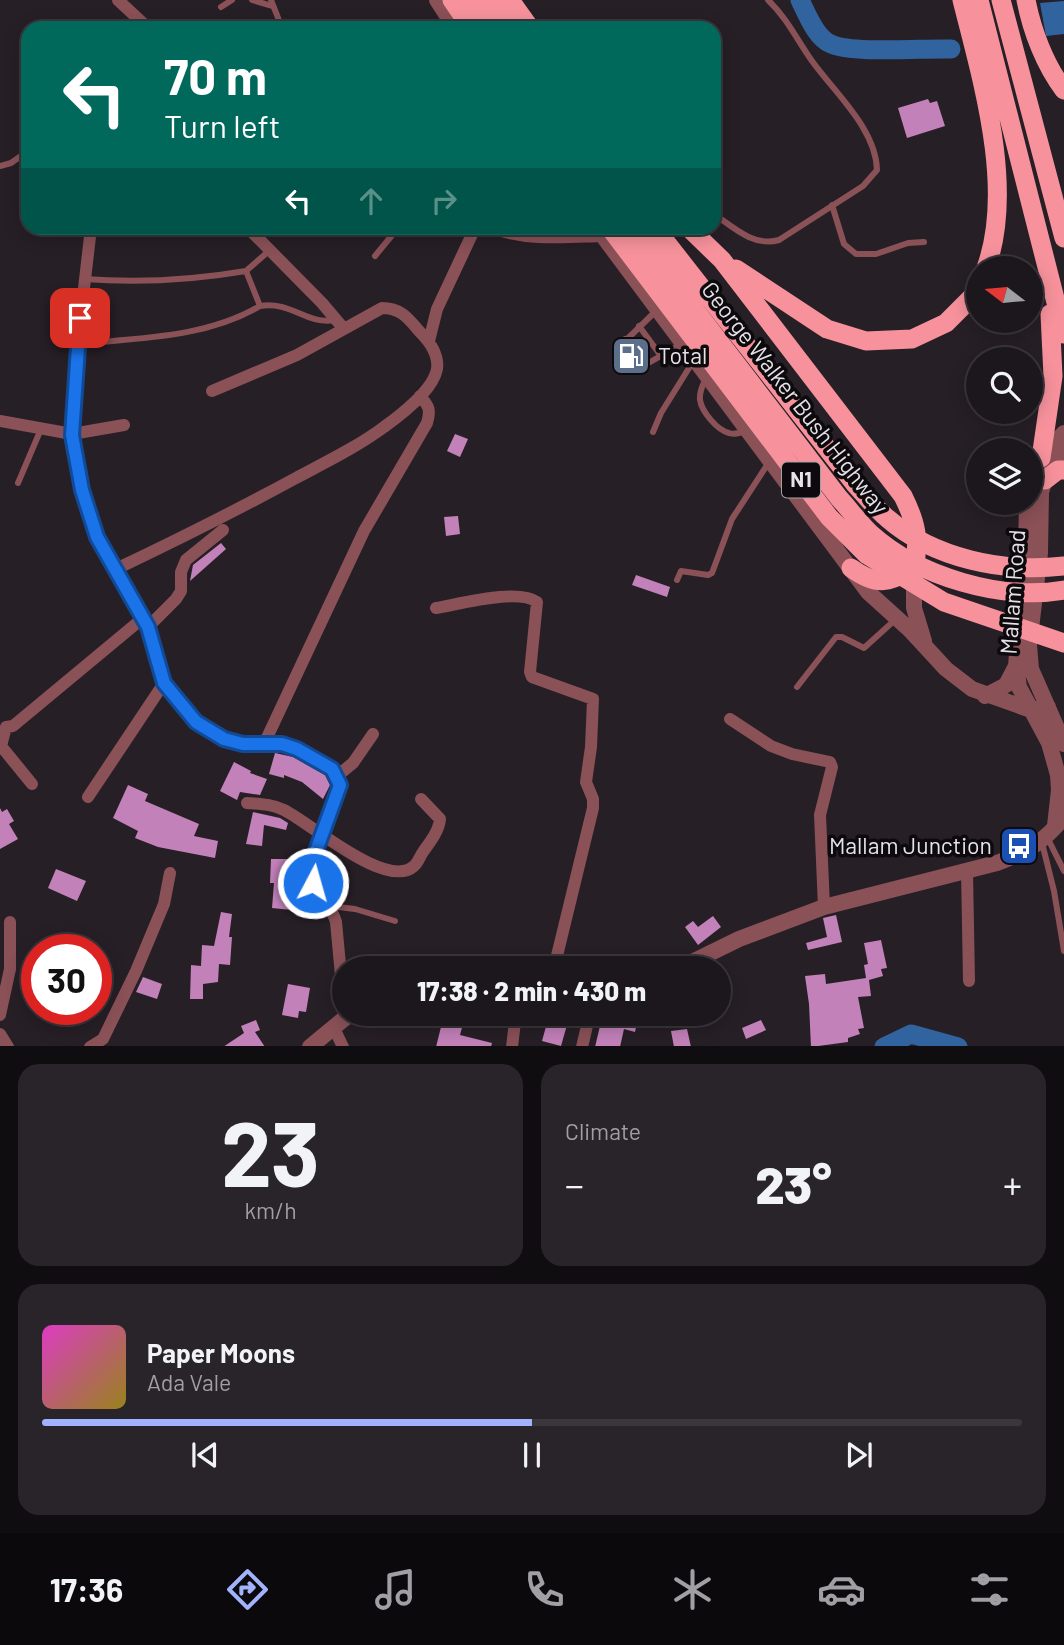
<!DOCTYPE html>
<meta charset="utf-8">
<style>
:root{--surface:#1c171c;--page:#292429;--text:#f1f3f6;--muted:#a09fa3;--line:#3a363b;--accent:#a1b3fd}
body{margin:0;font-family:Barlow,sans-serif;background:var(--page);color:var(--text);height:100vh;display:flex;flex-direction:column;font-size:26px;white-space:nowrap}
*{box-sizing:border-box;margin:0}
p{font-size:23px;color:var(--muted)}
.icon{flex:none;width:38px;height:38px;fill:none;stroke:currentColor;stroke-width:2;stroke-linecap:round;stroke-linejoin:round}
.map{position:relative;height:1046px;overflow:hidden}
.details{display:flex;flex-direction:column;gap:18px;padding:18px;background:#0f0d0f;flex:1}
.details>*{flex:none}
.hud{position:absolute;left:21px;top:21px;width:700px;height:214px;border-radius:21px;box-shadow:0 4px 18px #0003,0 0 0 2px var(--line);background:#00695c;color:#fff;overflow:hidden}
.needle{width:46px;rotate:286deg}
.tools{position:absolute;left:966px;top:256px;display:grid;gap:14px}
.tools a{display:grid;place-items:center;width:77px;height:77px;border-radius:50%;background:var(--surface);box-shadow:0 4px 18px #0003,0 0 0 2px var(--line);font-size:35px}
.speed{position:absolute;left:21px;top:934px;display:flex;gap:14px;font-size:35px;font-weight:700;text-align:center}
.speed>*{display:grid;place-content:center;width:91px;height:91px;border-radius:50%;background:var(--surface);box-shadow:0 4px 18px #0003,0 0 0 2px var(--line);line-height:1}
.speed .limit{border:10px solid #d22;background:#fff;color:#111}
.pin{position:absolute;display:grid;place-items:center;width:60px;height:60px;color:#fff;margin:-30px;border-radius:14px;box-shadow:0 4px 10px #0006}
.me{position:absolute;width:77px;margin:-38px;rotate:6deg;stroke-linejoin:round;filter:drop-shadow(0 0 5px #0008)}
.turn{display:flex;align-items:center;gap:24px;height:147px;padding:0 28px;font-size:32px}
.turn .icon{width:91px;height:91px;stroke-width:2.5}
.turn b{display:block;font-size:49px;line-height:60px}
.lanes{display:flex;align-items:center;height:66px;padding:0 28px;background:#0003;justify-content:center;gap:35px;direction:ltr}
.lanes .off{opacity:.35}
.big{font-size:52px;font-weight:800;line-height:1.1}
.details .tile{flex:1;display:flex;flex-direction:column;justify-content:center;gap:10px;min-width:0;padding:0 24px;border-radius:21px;background:var(--page)}
.details .dial{align-items:center;gap:0}
.dial b{font-size:91px;line-height:1}
.song{display:flex;align-items:center;gap:21px}
.cover{width:84px;height:84px;border-radius:10px;background:linear-gradient(135deg,hsl(310 70% 55%),hsl(50 70% 35%))}
.played{height:7px;border-radius:4px;background:linear-gradient(90deg,var(--accent) 50%,var(--line) 50%)}
.keys{display:flex;justify-content:space-around;direction:ltr}
.heat{display:flex;justify-content:space-between;align-items:center;font-size:38px;direction:ltr}
.details .tiles{flex:1;display:grid;gap:18px;grid-template-columns:1fr 1fr}
.tile:last-child{grid-column:span 2}
.trip{position:absolute;left:332px;top:956px;width:399px;height:70px;border-radius:35px;background:var(--surface);box-shadow:0 4px 18px #0003,0 0 0 2px var(--line);font-weight:800;line-height:70px;text-align:center}
.tab-bar{display:flex;height:112px;justify-content:space-around;align-items:center;background:#0b090b;color:var(--muted)}
.tab-bar .icon{width:49px;height:49px}
.tab-bar .current{color:var(--accent)}
.tab-bar b{font-size:32px;color:var(--text)}
.map>svg:first-child{display:block}
.water{fill:#31649f}
.lines{fill:none;stroke-linecap:round;stroke-linejoin:round}
.river{stroke:#31649f;stroke-width:19}
.building{fill:#c381ba}
.service{stroke:#8a5157;stroke-width:6}
.minor{stroke:#8a5157;stroke-width:12}
.tertiary{stroke:#8a5157;stroke-width:16}
.trunk{stroke:#f7929c;stroke-width:19}
.trunk-bridge{stroke:#f7929c;stroke-width:19}
.route-casing{stroke:#114b97;stroke-width:18}
.route{stroke:#1a73e8;stroke-width:12}
.labels{text-anchor:middle;stroke-width:7;stroke-linejoin:round;paint-order:stroke}
.shield{fill:#0d0a0d;stroke:#a6a1a6;stroke-width:2}
.shield-label{font-size:21px;font-weight:bold;fill:#e7e2e7}
.poi-label{font-size:23px;fill:#e7e2e7;stroke:#0d0a0d;text-anchor:start}
.street-label{font-size:23px;fill:#e7e2e7;stroke:#0d0a0d}
</style>
<div class="map">
<svg width="1064" height="1047" viewBox="0 0 1064 1047">
<rect width="100%" height="100%" fill="#261f26"/>
<path class="water" d="M1064 1V34L1046 36 1040 3Z"/>
<g class="lines">
<path class="river" d="M800 0C807 14 816 38 831 44 852 54 924 48 951 49
M884 1047 911 1034 958 1047"/>
</g>
<path class="building" d="M928 99 930 103 937 101 945 126 907 138 898 108Z
M455 434 468 439 460 457 447 451Z
M458 516 460 534 446 536 444 517Z
M221 543 226 549 190 581 193 565Z
M636 575 670 587 667 597 632 585Z
M275 753 293 757 325 775 330 785 323 799 302 782 284 775V778L269 774Z
M234 762 251 771 250 773 267 779 260 795 240 792 237 800 220 791Z
M128 785 148 794 145 801 199 824 194 836 218 841 215 858 158 847 135 838 138 831 113 818Z
M0 808 2 812 7 809 14 821 9 824 18 839 0 849Z
M253 812 280 818 288 823 286 830 264 825 262 846 246 844Z
M271 859H288L287 898H293L292 910 272 908 274 883H270Z
M56 869 86 881 77 901 48 888Z
M221 912 232 914 229 937H232L230 965 219 964 218 982 203 984V999H190L191 965 201 966 202 945 214 946Z
M836 915 842 942 808 950 806 943 827 937 823 918Z
M713 916 721 927 698 945 685 927 693 921 698 927Z
M881 940 887 968 881 969 883 976 869 980 871 996 858 997 864 1028 858 1029 860 1034 848 1038V1042L811 1047 809 1004 805 976 825 974 826 984 866 978 864 965 868 964 864 943Z
M143 977 162 984 157 999 136 992Z
M288 984 310 988 306 1012 299 1011 298 1018 282 1015Z
M439 1013H466L460 1035 492 1043 491 1047H436L441 1027 436 1026Z
M611 1013H639L635 1032 624 1029 620 1047H595L600 1026 608 1028Z
M548 1019 567 1025 561 1046 542 1041Z
M256 1020 260 1030 255 1032 265 1047H223L244 1033 241 1026Z
M761 1020 766 1030 746 1039 742 1028Z
M687 1029 691 1047H674L671 1031Z"/>
<g class="lines">
<path class="service" d="M252 0 272 6
M271 0 282 28
M221 7 232 0
M0 166 11 163 28 151
M832 205 844 244 856 254H876L908 243 924 242
M714 214C734 228 754 247 779 240L863 186 877 170C876 129 835 93 812 61 797 40 787 18 768 0
M375 256 398 228
M246 271 270 250
M260 306C292 301 306 325 335 320
M658 309 618 348 617 353 627 368H640L681 344
M639 326 661 356
M625 339 646 365
M77 344C139 338 206 338 260 306L246 271C193 280 137 283 84 279
M706 378C703 385 699 391 700 400 702 412 717 430 729 433 735 435 740 433 746 431
M653 432 661 413 694 360
M18 483 41 429
M677 580 681 571 708 575 712 573 732 519 769 462
M797 687 836 637H842L864 648 896 619
M1047 837 1064 871
M1042 843 1054 891 1064 951
M330 906 355 909 395 921"/>
<path class="minor" d="M118 0 148 28
M91 228 74 374 72 434 82 490 97 537 143 618 164 683 196 722 224 739 243 744H281L297 749 332 769 339 785 312 862C310 890 329 898 336 922L345 1018
M248 228 322 303 344 329
M492 228C527 241 566 237 603 236
M429 341 437 309 475 228
M0 421 72 434 124 425
M116 569C177 540 237 510 296 478 326 462 357 447 384 427 401 415 433 390 437 369 439 354 430 342 420 332 408 318 401 308 382 308L297 355 212 391
M436 608C460 604 518 588 537 602L530 672 532 677 593 699 591 747 586 782 593 799V808L554 968
M148 627 176 599 181 591V572L186 560 223 530
M730 719 771 746 792 754 830 762 832 767 820 815 824 907
M6 727 13 726 143 618
M6 727 1 746 32 784
M264 744 364 531 427 423C431 410 429 406 420 396
M337 776 353 763 373 734
M88 797 164 683
M247 803C261 804 271 804 284 810 309 822 387 891 414 866 418 863 420 856 423 852 430 842 439 831 440 819L421 799
M967 871 969 981
M0 1015 10 969V922
M334 1028 343 1047
M0 1034 8 1047
M90 1047 103 1039 136 971 164 904 170 873
M512 1047 516 1013
M582 1047 590 1013"/>
<path class="tertiary" d="M437 0 455 28
M597 228 868 592 910 630 946 669 972 689 1031 710 1048 707
M1064 452 1045 480 1041 492 1040 553 1029 645 1031 669 1064 744
M1031 480 1041 458 1064 433
M1027 502 1026 553 1016 666 1019 687 1049 743 1058 775 1059 790 1055 826
M914 574V608L924 641
M985 696 1006 685 1016 666
M680 968 739 939 824 907 997 863C1028 851 1043 843 1064 817
M310 1047 345 1018 355 1013"/>
<path class="trunk" d="M452 0 471 28
M472 0 491 28
M490 0 510 28
M510 0 530 28
M962 0C982 80 1015 188 986 268
M979 0 1064 334
M1001 0 1064 238
M1026 0C1032 31 1045 65 1064 90
M689 228 722 260 903 496C916 522 920 539 914 568 888 584 876 586 851 568
M736 269 827 329 866 341 912 339 946 323 976 293 978 288
M1041 458 1053 376 1050 314
M1045 480 1058 470H1064"/>
<path class="trunk-bridge" d="M610 228 829 517 867 555 944 602 1064 643
M632 228 839 498C850 510 860 524 871 534 919 577 1002 601 1064 590
M655 228 854 483C865 495 875 508 887 518 934 559 1004 573 1064 566"/>
</g>
<g class="lines">
<defs>
<path id="route" d="M80 318 72 435 82 490 97 537 148 627 164 683 196 722 224 739 243 744H282L297 749 332 769 340 785 312 862 313 883"/>
</defs>
<use href="#route" class="route-casing"/>
<use href="#route" class="route"/>
</g>
<defs>
<symbol id="fuel-square" viewBox="-11 -11 22 22"><rect x="-9" y="-9" width="18" height="18" rx="4" fill="#5c6f8a" stroke="#0d0a0d"/><path d="M-5.5-6h7V0h2V4h1.3V-2.5L3-4.5l.8-.8L6-3V5H2.5V1h-1V6h-7ZM-4.2-4.7v3.2H.2V-4.7Z" fill="#fff"/></symbol>
<symbol id="bus-square" viewBox="-11 -11 22 22"><rect x="-9" y="-9" width="18" height="18" rx="4" fill="#1a4fb4" stroke="#0d0a0d"/><path d="M-5-6H5V4H4V6H2V4H-2V6H-4V4H-5ZM-3.5-4V0h7V-4ZM-3.5 1.2v1.5H-2V1.2ZM2 1.2v1.5H3.5V1.2Z" fill="#fff"/></symbol>
</defs>
<g fill-rule="evenodd">
<use href="#fuel-square" x="609" y="334" width="44" height="44"/>
<use href="#bus-square" x="997" y="824" width="44" height="44"/>
</g>
<g class="labels">
<rect class="shield" x="782" y="462.5" width="38" height="35" rx="5"/>
<g class="shield-label">
<text x="801" y="487">N1</text>
</g>
<g class="poi-label">
<text x="658" y="364">Total</text>
<text x="992" y="854" text-anchor="end">Mallam Junction</text>
</g>
<g class="street-label">
<text transform="translate(795 398) rotate(52)" y="8">George Walker Bush Highway</text>
<text transform="translate(1013 592) rotate(-86)" y="8">Mallam Road</text>
</g>
</g>
</svg>
<div class="tools">
<a><svg class="needle" viewBox="-14 -14 28 28"><path d="M0-13l5 13h-10z" fill="#e53935"/><path d="M0 13l5-13h-10z" fill="#a09fa3"/></svg></a>
<a><svg class="icon" aria-label="search" viewBox="0 0 24 24"><circle cx="10" cy="10" r="6"/><path d="M15 15l6 6"/></svg></a>
<a><svg class="icon" aria-label="layers" viewBox="0 0 24 24"><path d="M12 4l9 5-9 5-9-5zM3 14l9 5 9-5"/></svg></a>
</div>
<div class="speed"><div class="limit">30</div></div>
<div class="pin" style="left:80px;top:318px;background:#d93025"><svg class="icon" aria-label="arrive" viewBox="0 0 24 24"><path d="M6 21V4h12l-3 4 3 4H6"/></svg></div>
<svg class="me" style="left:313px;top:883px" viewBox="-20 -20 40 40"><circle r="17" fill="#1a73e8" stroke="#fff" stroke-width="3"/><path d="M0-11L8 9 0 5-8 9z" fill="#fff"/></svg>
<div class="trip">17:38 · 2 min · 430 m</div>
<div class="hud">
<div class="turn"><svg class="icon" aria-label="left" viewBox="0 0 24 24"><path d="M17 20v-9H6M10 6l-5 5 5 5"/></svg><div><b>70 m</b>Turn left</div></div>
<div class="lanes"><svg class="icon" aria-label="left" viewBox="0 0 24 24"><path d="M17 20v-9H6M10 6l-5 5 5 5"/></svg><svg class="icon off" aria-label="ahead" viewBox="0 0 24 24"><path d="M12 20V5M6 11l6-6 6 6"/></svg><svg class="icon off" aria-label="right" viewBox="0 0 24 24"><path d="M7 20v-9h11M14 6l5 5-5 5"/></svg></div>
</div>
</div>
<section class="details">
<div class="tiles">
<div class="tile dial"><b>23</b><p>km/h</p></div>
<div class="tile"><p>Climate</p>
<div class="heat"><a>−</a><b class="big">23°</b><a>+</a></div>
</div>
<div class="tile">
<div class="song"><i class="cover"></i><div><b>Paper Moons</b><p>Ada Vale</p></div></div>
<div class="played"></div>
<div class="keys"><svg class="icon" aria-label="previous" viewBox="0 0 24 24"><path d="M18 5L8 12l10 7zM5 5v14"/></svg><svg class="icon" aria-label="pause" viewBox="0 0 24 24"><path d="M8 5v14M16 5v14"/></svg><svg class="icon" aria-label="next" viewBox="0 0 24 24"><path d="M6 5l10 7-10 7zM19 5v14"/></svg></div>
</div>
</div>
</section>
<nav class="tab-bar">
<b>17:36</b>
<svg class="icon current" aria-label="directions" viewBox="0 0 24 24"><path d="M12 3l9 9-9 9-9-9zM9 14v-3h6M13 9l2 2-2 2"/></svg>
<svg class="icon" aria-label="music" viewBox="0 0 24 24"><path d="M9 18V5l10-2v13"/><circle cx="6" cy="18" r="3"/><circle cx="16" cy="16" r="3"/></svg>
<svg class="icon" aria-label="phone" viewBox="0 0 24 24"><path d="M5 4h4l2 5-3 2q2 4 5 5l2-3 5 2v4C11 20 4 13 5 4z"/></svg>
<svg class="icon" aria-label="climate" viewBox="0 0 24 24"><path d="M12 3v18M4 7l16 10M4 17L20 7"/></svg>
<svg class="icon" aria-label="car" viewBox="0 0 24 24"><path d="M5 17H2v-5l4-1 3-4h7l3 4 3 1v5h-3M9 17h6M6 11h13"/><circle cx="7" cy="17" r="2"/><circle cx="17" cy="17" r="2"/></svg>
<svg class="icon" aria-label="filters" viewBox="0 0 24 24"><path d="M4 7h16M4 17h16"/><circle cx="9" cy="7" r="2"/><circle cx="15" cy="17" r="2"/></svg>
</nav>
